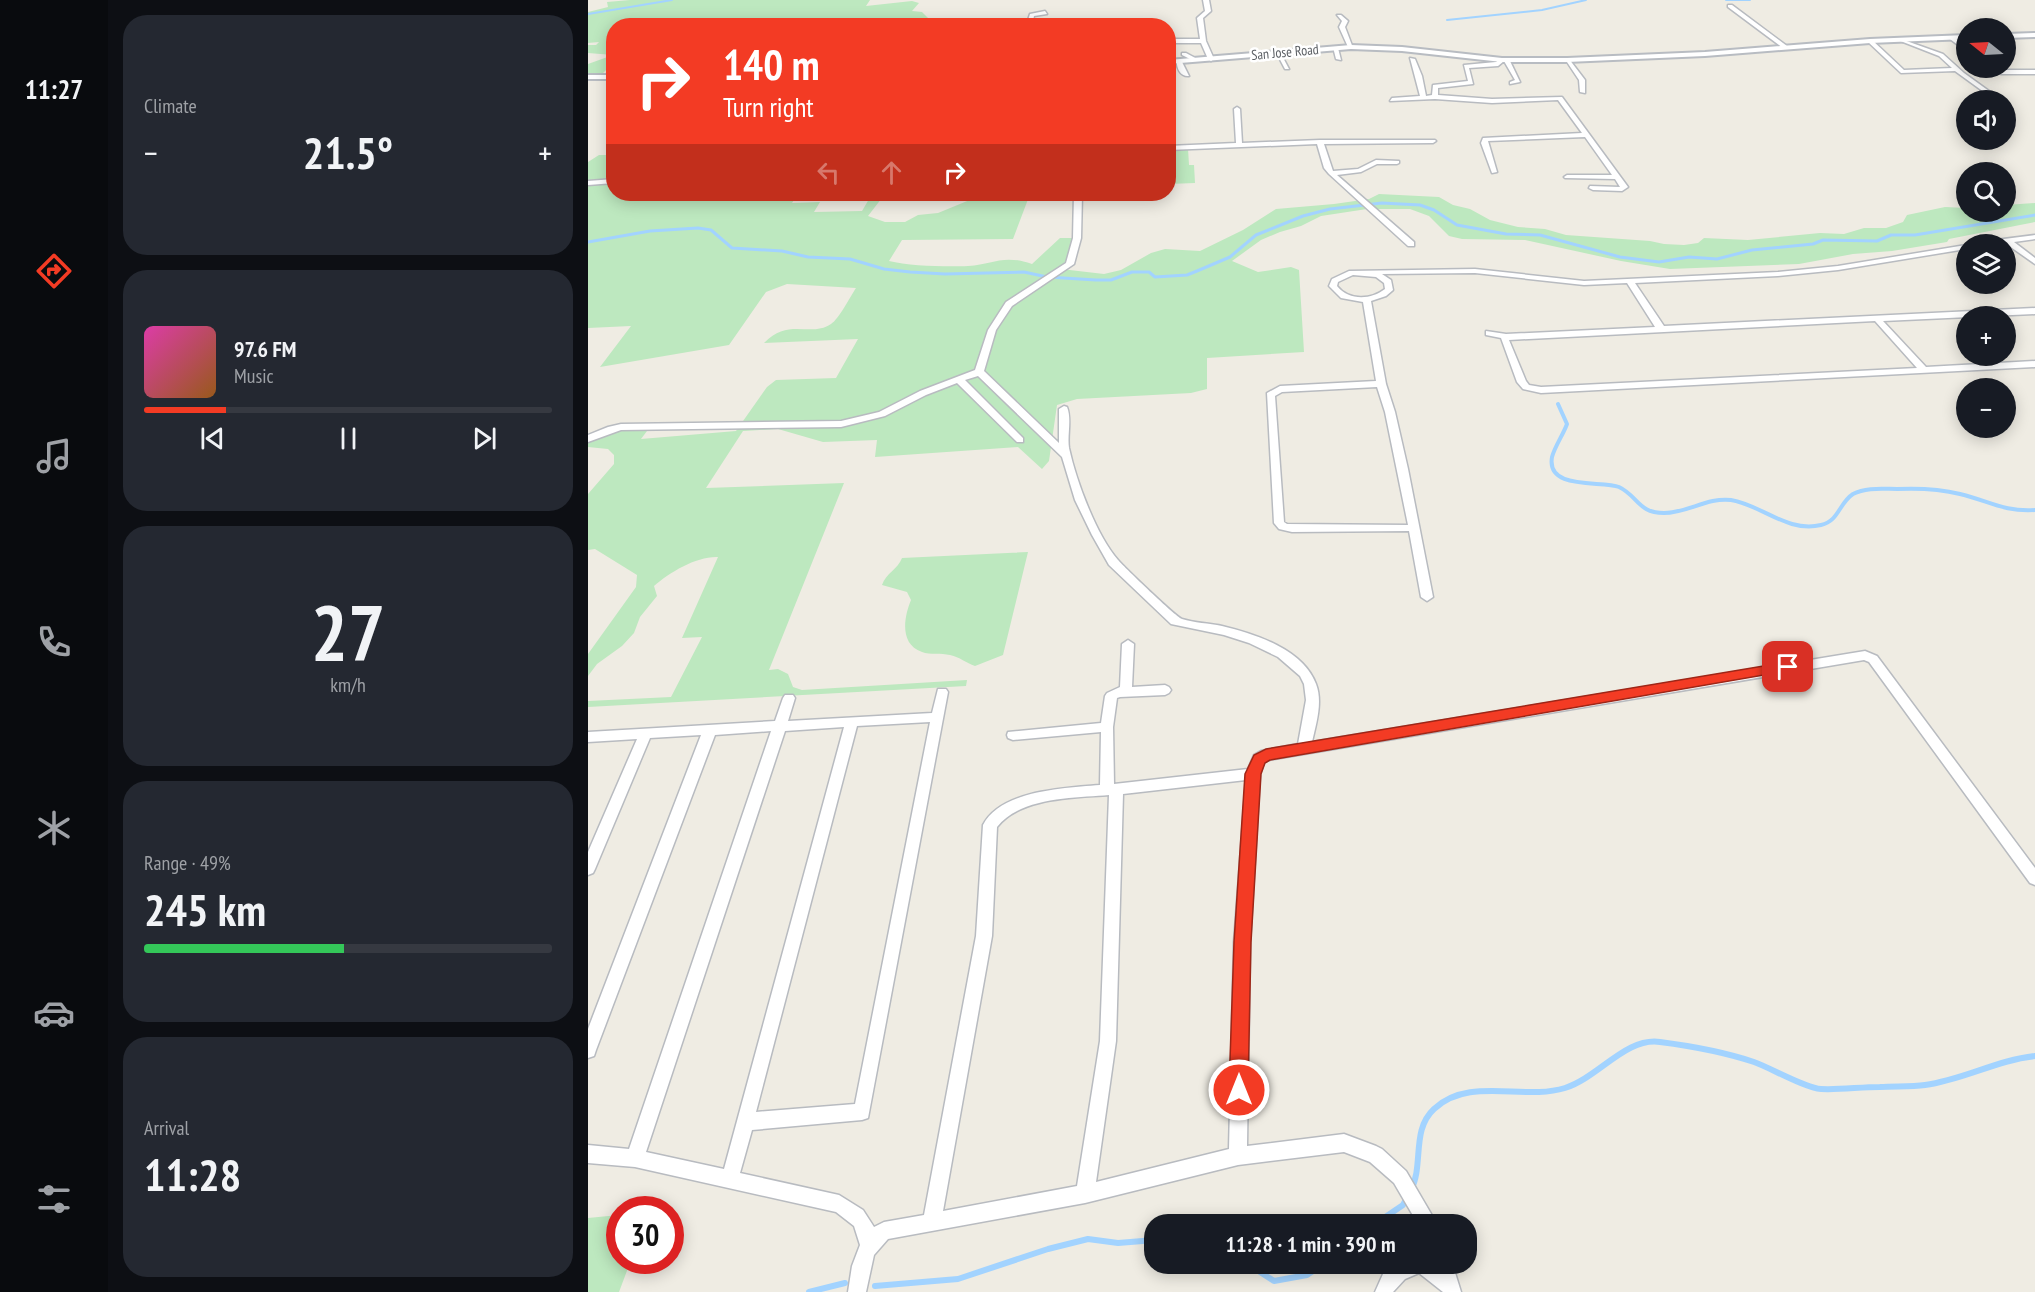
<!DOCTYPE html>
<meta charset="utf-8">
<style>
:root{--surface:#171b24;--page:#242831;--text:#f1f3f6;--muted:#9ea1a6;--line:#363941;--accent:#f33b24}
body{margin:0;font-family:"PT Sans Narrow",sans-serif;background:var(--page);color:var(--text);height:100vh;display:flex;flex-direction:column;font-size:22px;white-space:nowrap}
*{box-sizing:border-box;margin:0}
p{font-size:20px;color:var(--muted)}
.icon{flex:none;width:33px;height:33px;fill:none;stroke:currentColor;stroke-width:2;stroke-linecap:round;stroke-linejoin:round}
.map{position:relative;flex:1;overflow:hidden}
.sheet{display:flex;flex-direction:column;gap:15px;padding:15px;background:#0d0f14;width:480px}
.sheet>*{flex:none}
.top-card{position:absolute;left:18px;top:18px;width:570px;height:183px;border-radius:24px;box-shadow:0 3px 15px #0003;background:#f33b24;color:#fff;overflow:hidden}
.needle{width:39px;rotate:288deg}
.tools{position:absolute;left:1368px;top:18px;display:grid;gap:12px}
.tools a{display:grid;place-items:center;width:60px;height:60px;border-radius:50%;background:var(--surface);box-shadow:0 3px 15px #0003;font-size:30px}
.speed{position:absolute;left:18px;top:1196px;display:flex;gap:12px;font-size:30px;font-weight:700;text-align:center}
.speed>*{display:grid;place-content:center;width:78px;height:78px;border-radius:50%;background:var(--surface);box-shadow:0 3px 15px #0003;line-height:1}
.speed .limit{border:9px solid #d22;background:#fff;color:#111}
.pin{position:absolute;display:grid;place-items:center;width:51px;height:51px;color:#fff;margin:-26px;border-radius:12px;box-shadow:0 3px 9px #0006}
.me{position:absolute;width:66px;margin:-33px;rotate:0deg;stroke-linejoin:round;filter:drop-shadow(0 0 4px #0008)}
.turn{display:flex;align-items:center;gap:21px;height:126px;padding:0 18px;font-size:27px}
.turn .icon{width:78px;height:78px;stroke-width:2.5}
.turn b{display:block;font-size:42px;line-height:51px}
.lanes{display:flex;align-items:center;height:57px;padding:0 18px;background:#0003;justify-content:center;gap:30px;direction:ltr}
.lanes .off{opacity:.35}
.big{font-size:45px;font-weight:700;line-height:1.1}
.sheet .tile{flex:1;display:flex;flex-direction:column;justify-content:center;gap:9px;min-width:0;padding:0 21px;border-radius:24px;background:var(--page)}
.sheet .dial{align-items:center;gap:0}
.dial b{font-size:78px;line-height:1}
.song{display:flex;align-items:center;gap:18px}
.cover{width:72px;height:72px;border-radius:9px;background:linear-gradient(135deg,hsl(320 70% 55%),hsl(30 70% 35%))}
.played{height:6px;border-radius:3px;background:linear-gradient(90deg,var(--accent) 20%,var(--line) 20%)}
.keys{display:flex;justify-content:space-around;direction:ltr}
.heat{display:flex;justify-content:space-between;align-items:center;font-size:33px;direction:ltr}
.charge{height:9px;border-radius:4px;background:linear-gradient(90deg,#34c759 49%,var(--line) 0)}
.trip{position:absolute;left:556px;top:1214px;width:333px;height:60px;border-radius:24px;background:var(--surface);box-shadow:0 3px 15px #0003;font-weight:700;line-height:60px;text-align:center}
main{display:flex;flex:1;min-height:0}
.tabs{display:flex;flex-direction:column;width:108px;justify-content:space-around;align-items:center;background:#090b0e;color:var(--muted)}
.tabs .icon{width:42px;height:42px}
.tabs .on{color:var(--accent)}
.tabs b{font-size:27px;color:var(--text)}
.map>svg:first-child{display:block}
.green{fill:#bde8bf}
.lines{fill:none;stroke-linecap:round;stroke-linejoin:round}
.stream-far3{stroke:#a2d3ff;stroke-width:2}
.stream-far2{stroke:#a2d3ff;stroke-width:3}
.stream-far1{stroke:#a2d3ff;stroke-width:4}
.stream{stroke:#a2d3ff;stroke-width:6}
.street-casing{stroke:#b8bbc0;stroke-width:3}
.secondary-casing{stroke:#b8bcc2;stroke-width:4}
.street{fill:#fff;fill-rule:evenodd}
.secondary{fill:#fff;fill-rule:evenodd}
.route{fill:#f33b24;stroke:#9e2617;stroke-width:1.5}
.labels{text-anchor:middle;stroke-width:5;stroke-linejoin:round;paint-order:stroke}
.far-street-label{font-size:14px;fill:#5b5f64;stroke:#fff}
</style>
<main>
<nav class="tabs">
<b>11:27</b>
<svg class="icon on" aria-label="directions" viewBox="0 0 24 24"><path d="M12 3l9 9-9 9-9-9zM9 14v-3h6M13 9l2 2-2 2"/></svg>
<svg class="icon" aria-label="music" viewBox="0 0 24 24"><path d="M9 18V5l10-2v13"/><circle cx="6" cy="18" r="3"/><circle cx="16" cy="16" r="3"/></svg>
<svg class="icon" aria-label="phone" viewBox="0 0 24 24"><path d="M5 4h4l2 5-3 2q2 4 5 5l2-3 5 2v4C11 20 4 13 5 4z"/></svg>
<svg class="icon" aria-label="climate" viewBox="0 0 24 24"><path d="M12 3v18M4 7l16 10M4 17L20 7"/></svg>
<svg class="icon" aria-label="car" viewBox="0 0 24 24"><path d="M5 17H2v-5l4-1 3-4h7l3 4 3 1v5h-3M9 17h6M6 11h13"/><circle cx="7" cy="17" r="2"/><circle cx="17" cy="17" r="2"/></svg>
<svg class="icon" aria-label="filters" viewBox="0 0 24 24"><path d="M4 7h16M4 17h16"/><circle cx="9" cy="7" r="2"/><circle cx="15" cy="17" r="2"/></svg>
</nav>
<section class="sheet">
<div class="tile"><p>Climate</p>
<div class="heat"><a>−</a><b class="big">21.5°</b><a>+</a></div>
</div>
<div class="tile">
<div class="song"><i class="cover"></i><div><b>97.6 FM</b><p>Music</p></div></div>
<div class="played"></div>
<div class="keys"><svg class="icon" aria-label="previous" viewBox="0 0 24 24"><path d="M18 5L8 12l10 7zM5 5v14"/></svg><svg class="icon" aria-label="pause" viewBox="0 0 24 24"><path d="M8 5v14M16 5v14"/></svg><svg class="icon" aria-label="next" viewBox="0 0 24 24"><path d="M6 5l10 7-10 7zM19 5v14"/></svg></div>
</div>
<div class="tile dial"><b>27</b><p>km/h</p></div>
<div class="tile"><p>Range · 49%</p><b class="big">245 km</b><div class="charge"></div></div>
<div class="tile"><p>Arrival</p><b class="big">11:28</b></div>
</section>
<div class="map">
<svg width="1447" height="1292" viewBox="0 0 1447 1292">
<rect width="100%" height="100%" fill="#efece3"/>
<path class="green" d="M42 0H282L278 6 324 1 331 3 324 11 334 12 342 20 427 18 425 23H435L434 26 262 25 264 20 170 21 165 26H26L25 67H21L12 76H0V64L25 55 0 53V45H8L11 42 0 43V12L20 7 19 2Z
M600 149 601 165H606L607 183 581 184 580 150Z
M11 155H25V179L0 181V162Z
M25 182 26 194H229H210L204 203 232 202 226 212 274 211 284 194H297L280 216 297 222H317L330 215 350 213 389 197H398L399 194H442L425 239 314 240 301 261C321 266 359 267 380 266 406 264 415 254 444 264L472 238H484L480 260 473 269 516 274 533 270 563 253 577 249 612 251 655 230 688 209 746 204 781 199 791 194 851 197 865 205 882 209 902 220 930 227 957 229 978 235 1062 241 1076 244 1096 245 1110 243 1116 238 1160 240 1232 233 1256 234 1276 228H1298L1315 222 1319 215 1357 207 1378 208V212H1418V205L1447 203V222L1361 239 1359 242 1304 251 1265 254 1211 264 1082 269 1033 261 937 240 874 239 861 236 841 216 822 209H779L733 216 713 226 692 232 673 240 644 261 670 272 703 267 711 270 716 352 619 358V389L603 393 489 399 469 405 461 461 454 469 430 447 287 457 289 440 235 442 190 429 155 431 118 488 256 483 181 670 190 669 200 674 205 687 214 690 379 680 378 686 0 707V701L83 697 114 637 94 638 130 557C109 556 82 572 66 586L69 596 52 617 46 633 34 646 9 664 0 676V654L48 587 49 575 7 549 0 550V494L26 464V455L20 449 0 447V441L22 431 56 429 59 431 53 439 148 431 179 387 188 380 248 378 270 339 176 343C201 317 222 338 243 324 251 319 262 297 268 288L199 284 178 292 141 345 12 367 43 326 0 328V184Z
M440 552 415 655 387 666C378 663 372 657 362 655 353 653 342 655 334 652 311 644 316 617 323 600L319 592 294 585C298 573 310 569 314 558Z
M31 1215 32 1260H43L31 1292H0V1218Z"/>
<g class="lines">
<path class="stream-far3" d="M1138 0H1162
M0 14 84 0
M859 20 954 10 998 0"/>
<path class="stream-far2" d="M0 242 62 231 110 228 123 230 144 248 194 251 220 257 262 259 296 269 322 272 357 274 436 272 459 277 508 280H523L544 272H561L567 277 599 275 609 271 642 257 668 235 715 216 742 209 794 203 832 205 846 210 869 225 918 234 952 235 1032 257 1071 262 1101 257 1129 259 1164 250 1225 244 1235 240 1289 241 1303 235H1327L1447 215"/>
<path class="stream-far1" d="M970 404 979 424C975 435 967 446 964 457 958 491 1014 480 1031 487 1050 496 1050 513 1076 513 1099 513 1120 497 1143 500 1174 505 1199 533 1233 525 1251 521 1251 503 1265 494 1278 487 1295 489 1309 489 1331 488 1352 489 1372 494 1401 501 1416 512 1447 510"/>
<path class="stream" d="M823 1190C836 1165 823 1130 846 1109 881 1076 935 1101 977 1088 1011 1077 1038 1037 1072 1042 1103 1046 1136 1052 1166 1062 1183 1068 1217 1088 1233 1089 1252 1090 1272 1087 1292 1087 1307 1086 1323 1087 1337 1085 1375 1080 1409 1060 1447 1056
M787 1224 815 1205 819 1197
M664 1263 672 1272 686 1281 719 1275 737 1263
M287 1286 370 1279 460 1249 500 1239 530 1243 567 1240
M221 1292 257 1283"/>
<defs>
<path id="street" d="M615 0H621L623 11 615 18 618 41 626 59 623 61 620 59 613 43H580V39H612L609 18 617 11Z
M1140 5H1144L1199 46V48H1195L1140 7Z
M457 11 459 14 446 16 444 26H438L442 14Z
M749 15H753L760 21 757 27 765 48 760 47 751 27 754 21Z
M1362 37H1366L1378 47V51L1362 39Z
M1310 38 1355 54 1376 73 1412 99 1407 100 1367 71 1313 73 1279 41 1284 40 1316 70 1364 68 1351 56 1310 40Z
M745 47 750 48 753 60 748 59Z
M688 52H692L701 69H697Z
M594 53H598L611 60 606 61 594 55Z
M822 58 827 59 834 76 838 96 844 95 845 85 880 81 876 65 908 62 912 59H921L932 82 922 84V82L927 80 916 61 910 66 881 68 885 84 850 88V95L904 99 974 97 1040 187 1034 191 1005 190 1001 188 1002 186 1032 187 1027 179 977 178 976 177 979 175H1024L997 137 900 141 909 172 904 173 893 143 895 138 994 133 970 100 904 103 847 99 802 101 804 98 832 96Z
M977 59H981L997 80V93L992 92 991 80Z
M589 60H593L601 76C592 77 588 67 589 60Z
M1400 68H1407L1414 70H1447V74H1413Z
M649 107 652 109 654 143 732 140H847L848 141 845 143 736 144 745 171 770 169 788 160 811 161V163L809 164H789L773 172 749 175 826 242V246H820L741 174 736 168 729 144 580 150V146L648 143 646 109Z
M26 179V183L0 185V181Z
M486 194H494L493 238 486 264 424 306 408 330 396 371 471 443V409L476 406 479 407C484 419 479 435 481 448 488 480 508 535 530 560 537 568 587 616 594 619 606 623 621 623 634 626 667 634 715 649 728 684 735 702 728 724 724 742L1277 651 1289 656 1447 868V885L1442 883 1281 662 1276 660 681 760 676 762 672 774 662 942 659 1146 756 1134 788 1146 794 1149 818 1171 849 1224H830L806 1183 782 1162 756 1152 650 1165 497 1203 300 1239 286 1255 278 1292H260L264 1266 272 1245 266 1226 248 1212 47 1167 0 1163V1145L41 1149 183 731 127 735 8 1050 6 1056 0 1058V1029L113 735 62 738 7 869 5 873 0 875V852L49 739 0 742V732L187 721 195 698 197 695H205L207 698 200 721 344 713 350 689H358L360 692 280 1118 274 1120 164 1130 152 1173 251 1195 275 1210 286 1227 296 1222 336 1215 388 936 395 825C413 790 477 788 512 785L513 732 425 740 420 738 419 735 420 732 513 723 517 696 519 693 532 687 534 644 540 640 546 644 544 687 577 685 581 687 583 690 581 693 577 695 532 697 529 698 525 727 526 784 660 769 666 755 673 751 710 744 718 700 716 684 712 676 690 657 661 643 636 635 583 624 521 565 504 535 487 500 474 457 390 376 377 380 435 438V442H429L369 383 338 395 297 416 253 427 33 430 0 442V435L20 427 33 424 253 421 291 412 332 391 387 370 400 330 418 302 478 263 485 238ZM342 722 267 1104 168 1112 269 726ZM256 727 136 1169 58 1152 197 731ZM658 780 646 942 641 1149 508 1182 528 1041 535 794ZM521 795 512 1041 489 1186 355 1211 404 936 409 827C432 797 487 798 521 795Z
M1447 235V239L1426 242 1447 258V264L1417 243 1388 244 1392 242Z
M1378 245V249L1250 270 1190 276 1047 283 1076 326 1447 308V314L1295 321 1338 367 1447 361V367L953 393 935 389 929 382 913 338 898 335V331L918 334 1067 327 1039 283 996 285 887 273 794 274 803 280 805 290 798 296 783 301 798 384 807 412 820 469 845 597 839 601 833 597 821 531 704 532 691 529 686 523 679 393 692 386 788 381 775 302 753 298 741 286 744 279 761 271 887 269 996 281 1190 272 1250 266ZM765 275 788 277 796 283 797 289C783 300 761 301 749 286L750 282ZM1287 321 1329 368 953 387 941 385 938 381 921 340ZM789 387 797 412 820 525 699 524 696 522 687 396 694 392Z
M808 1263H864L873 1292H855L831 1273 817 1279 805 1292H787L795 1274Z"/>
<path id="secondary" d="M1447 33V37L1418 38V34Z
M1378 35V39L1282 43 1117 56 979 62H914L814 51 763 49 580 64V60L763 45 814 47 914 58H979L1117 52 1282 39Z
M0 75H26V79H0Z"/>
</defs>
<use href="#street" class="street-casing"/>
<use href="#secondary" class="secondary-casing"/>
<use href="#street" class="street"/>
<use href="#secondary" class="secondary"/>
</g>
<path class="route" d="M1200 662 1205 663 1207 667 1205 670 682 760 677 763 673 774 663 942 660 1090 657 1097 651 1099 644 1097 641 1090 646 942 657 774 666 755 678 749Z"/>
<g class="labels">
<g class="far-street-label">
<text transform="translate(697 52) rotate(-5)" y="5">San Jose Road</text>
</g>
</g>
</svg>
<div class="tools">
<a><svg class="needle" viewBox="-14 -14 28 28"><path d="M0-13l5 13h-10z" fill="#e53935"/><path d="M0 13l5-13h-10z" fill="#9ea1a6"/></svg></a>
<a><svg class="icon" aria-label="sound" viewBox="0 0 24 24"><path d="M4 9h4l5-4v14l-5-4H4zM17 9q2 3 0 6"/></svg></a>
<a><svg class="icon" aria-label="search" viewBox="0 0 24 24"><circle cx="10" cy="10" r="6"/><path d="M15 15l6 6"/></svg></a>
<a><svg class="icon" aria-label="layers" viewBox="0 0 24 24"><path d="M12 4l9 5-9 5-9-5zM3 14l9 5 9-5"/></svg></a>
<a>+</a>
<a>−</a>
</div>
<div class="speed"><div class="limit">30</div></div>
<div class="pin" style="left:1200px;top:667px;background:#d93025"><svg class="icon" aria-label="arrive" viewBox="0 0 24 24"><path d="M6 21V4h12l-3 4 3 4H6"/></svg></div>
<svg class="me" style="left:651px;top:1090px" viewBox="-20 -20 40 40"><circle r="17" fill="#f33b24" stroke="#fff" stroke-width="3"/><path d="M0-11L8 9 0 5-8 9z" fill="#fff"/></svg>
<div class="trip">11:28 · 1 min · 390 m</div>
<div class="top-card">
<div class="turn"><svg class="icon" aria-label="right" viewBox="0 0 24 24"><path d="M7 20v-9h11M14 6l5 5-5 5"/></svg><div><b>140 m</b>Turn right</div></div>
<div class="lanes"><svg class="icon off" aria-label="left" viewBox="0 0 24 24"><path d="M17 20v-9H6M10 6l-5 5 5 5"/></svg><svg class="icon off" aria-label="ahead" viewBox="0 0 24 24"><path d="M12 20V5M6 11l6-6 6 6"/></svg><svg class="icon" aria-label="right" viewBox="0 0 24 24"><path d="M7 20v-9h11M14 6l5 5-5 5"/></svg></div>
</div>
</div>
</main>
